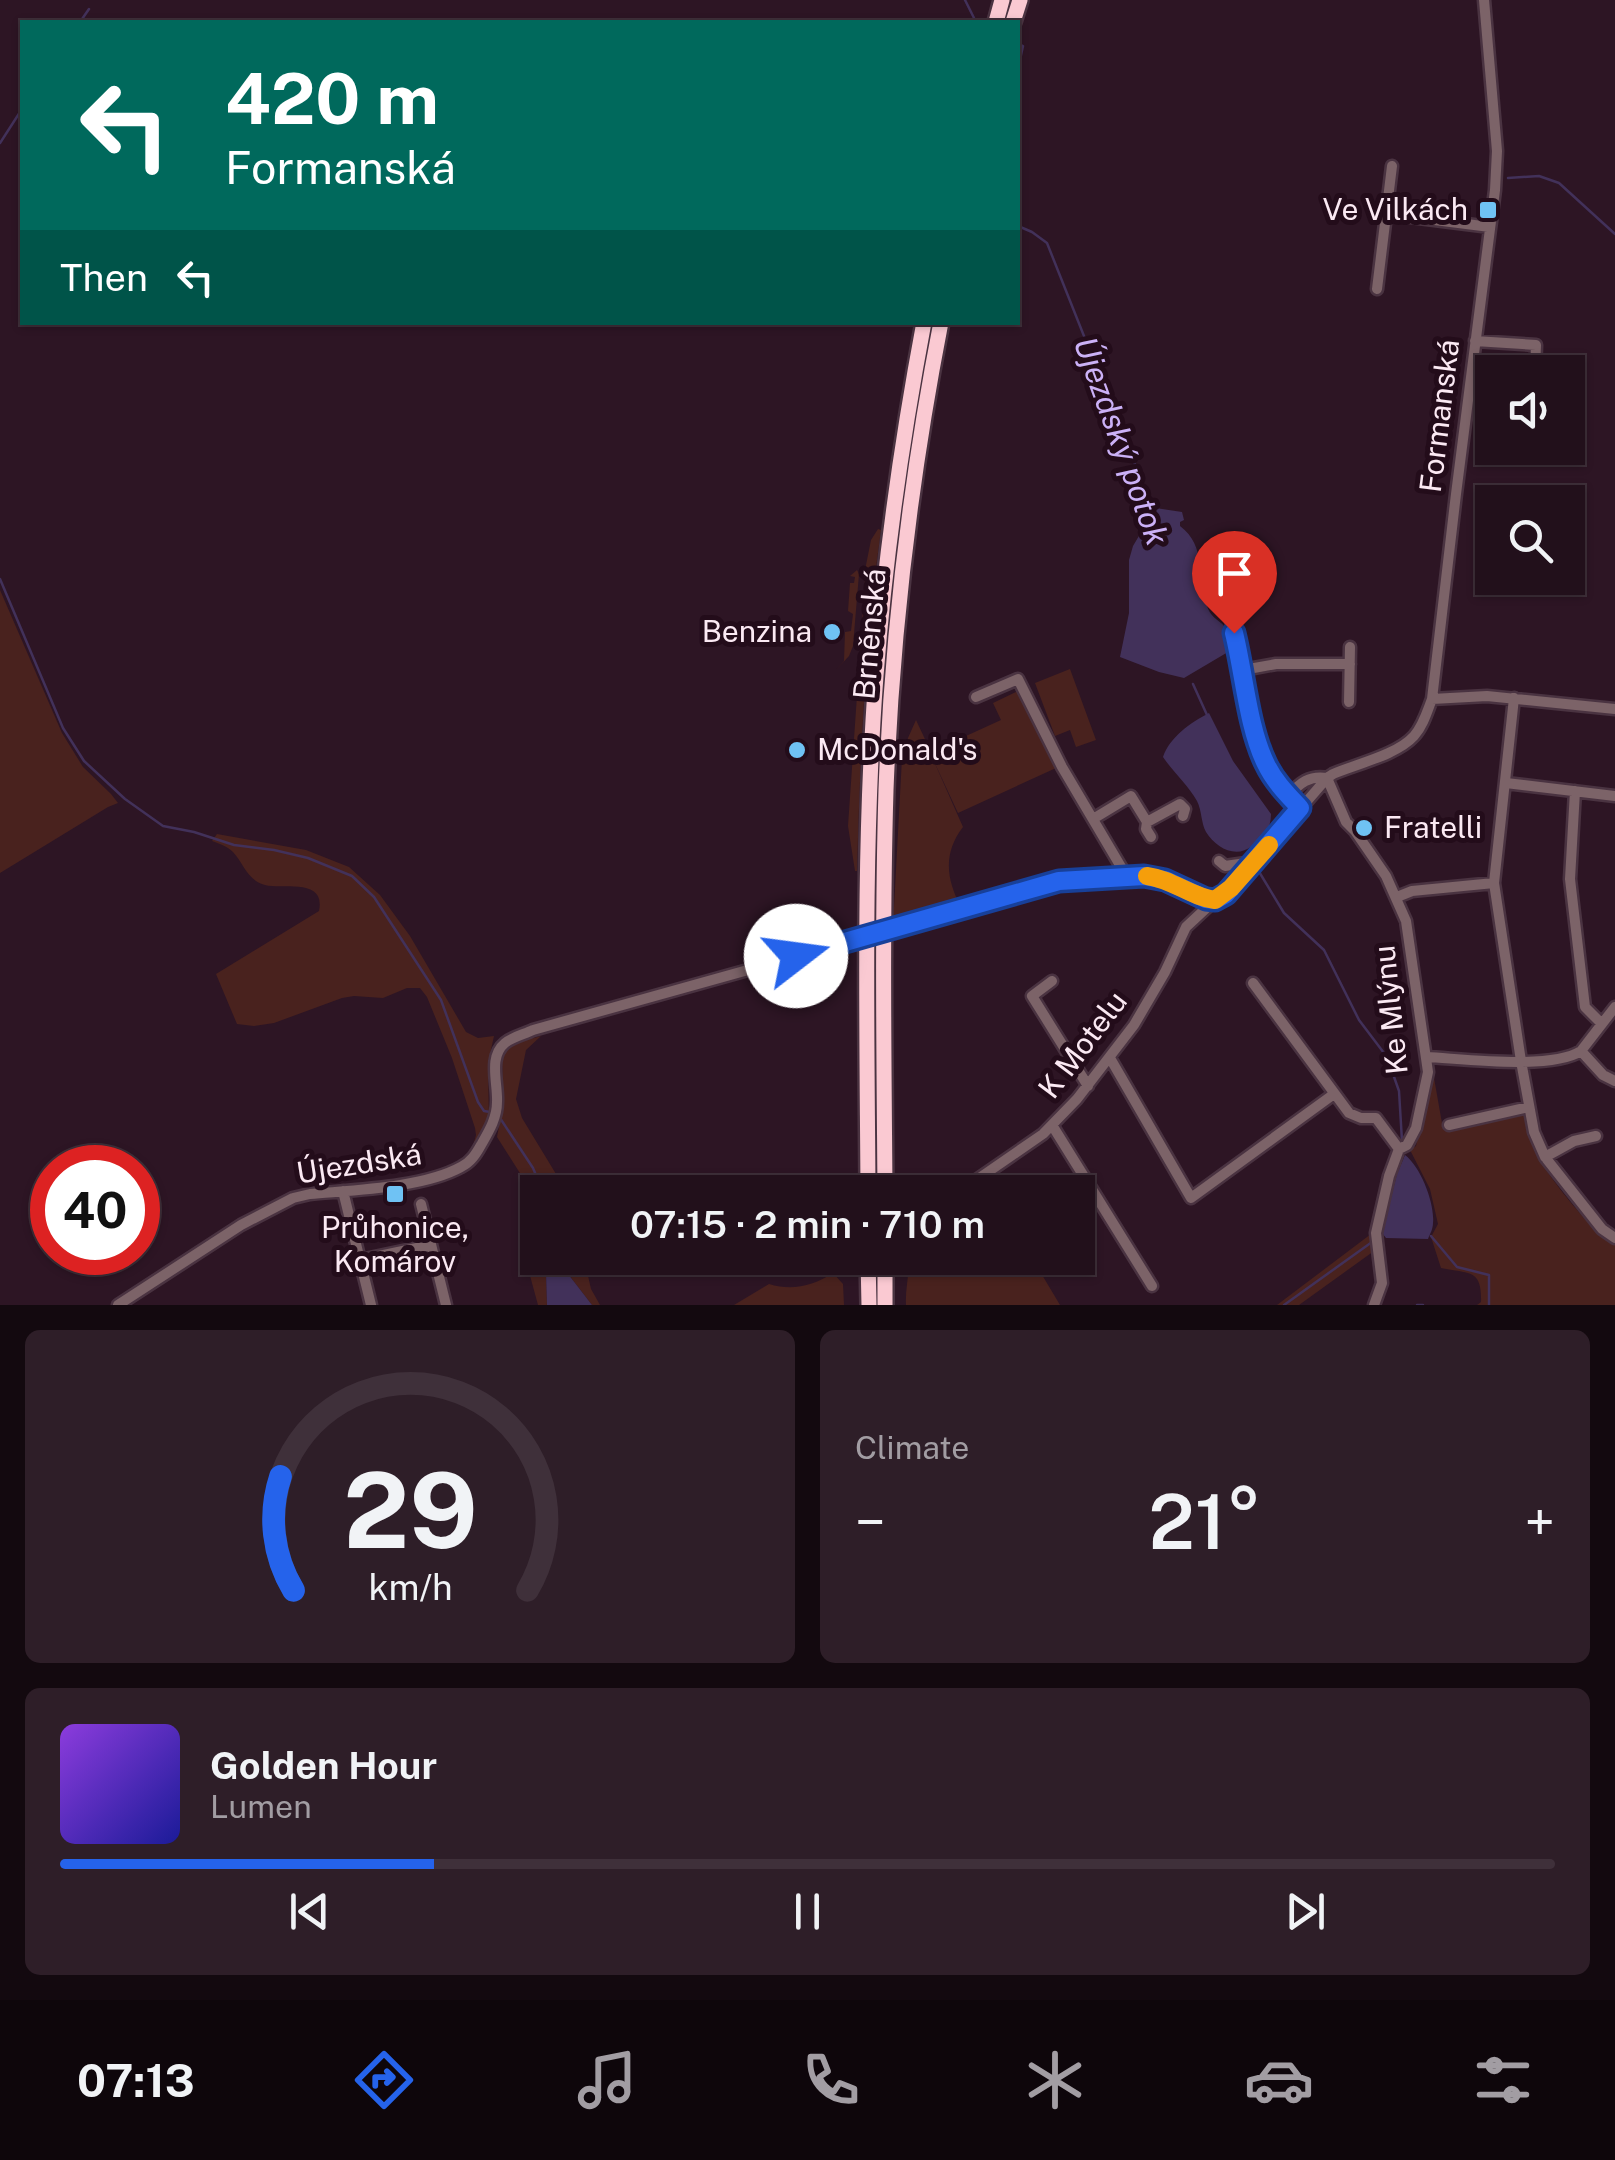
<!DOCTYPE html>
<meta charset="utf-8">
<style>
:root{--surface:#22101b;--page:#2e1e28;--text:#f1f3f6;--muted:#a29da3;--line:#3f303a;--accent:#2563eb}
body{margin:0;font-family:"Public Sans",sans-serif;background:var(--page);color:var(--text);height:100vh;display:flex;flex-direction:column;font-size:38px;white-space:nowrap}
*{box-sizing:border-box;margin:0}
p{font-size:32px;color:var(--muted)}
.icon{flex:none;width:55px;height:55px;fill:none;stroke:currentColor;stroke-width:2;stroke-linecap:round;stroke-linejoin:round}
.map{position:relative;height:1305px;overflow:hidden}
.sheet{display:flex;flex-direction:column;gap:25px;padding:25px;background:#13090f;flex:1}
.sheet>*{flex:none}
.hud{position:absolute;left:20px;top:20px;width:1000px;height:305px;border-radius:0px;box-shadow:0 2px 8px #0004,0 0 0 2px var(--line);background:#00695c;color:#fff;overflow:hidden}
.buttons{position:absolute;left:1475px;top:355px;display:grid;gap:20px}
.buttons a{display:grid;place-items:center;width:110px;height:110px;border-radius:0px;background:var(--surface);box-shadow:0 2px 8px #0004,0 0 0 2px var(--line);font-size:50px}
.speed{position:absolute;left:30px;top:1145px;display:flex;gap:20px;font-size:50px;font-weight:700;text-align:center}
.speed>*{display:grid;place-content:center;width:130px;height:130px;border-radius:50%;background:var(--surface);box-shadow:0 2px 8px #0004,0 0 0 2px var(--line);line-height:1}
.speed .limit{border:15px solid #d22;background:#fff;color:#111}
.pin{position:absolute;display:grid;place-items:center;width:85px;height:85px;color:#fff;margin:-102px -42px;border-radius:50% 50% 50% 0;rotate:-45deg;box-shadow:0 0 10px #0007}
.pin .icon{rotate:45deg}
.me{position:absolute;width:110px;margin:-55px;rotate:75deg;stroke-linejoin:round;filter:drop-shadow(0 0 8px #0008)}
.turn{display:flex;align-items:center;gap:35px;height:210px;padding:0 40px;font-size:45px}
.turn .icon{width:130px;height:130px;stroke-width:2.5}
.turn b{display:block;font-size:70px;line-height:85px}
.then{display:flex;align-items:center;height:95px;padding:0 40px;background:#0003;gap:20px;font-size:38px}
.big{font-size:75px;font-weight:600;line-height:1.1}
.sheet .card{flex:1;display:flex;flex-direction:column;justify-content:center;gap:15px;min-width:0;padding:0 35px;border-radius:15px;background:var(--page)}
.sheet .dial{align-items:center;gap:0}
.dial svg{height:260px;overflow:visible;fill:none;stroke:var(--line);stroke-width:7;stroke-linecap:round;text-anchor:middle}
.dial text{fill:var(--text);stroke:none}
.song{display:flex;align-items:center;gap:30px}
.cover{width:120px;height:120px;border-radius:15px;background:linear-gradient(135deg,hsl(270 70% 55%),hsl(240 70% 35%))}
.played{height:10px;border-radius:5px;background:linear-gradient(90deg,var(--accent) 25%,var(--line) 25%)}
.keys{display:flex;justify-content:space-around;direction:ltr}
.heat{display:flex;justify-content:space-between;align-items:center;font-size:55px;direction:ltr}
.sheet .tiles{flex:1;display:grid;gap:25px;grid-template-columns:1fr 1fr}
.card:last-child{grid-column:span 2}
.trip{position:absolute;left:520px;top:1175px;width:575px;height:100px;border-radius:0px;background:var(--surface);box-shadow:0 2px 8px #0004,0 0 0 2px var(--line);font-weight:600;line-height:100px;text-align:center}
.tab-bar{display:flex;height:160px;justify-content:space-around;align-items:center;background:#0e060b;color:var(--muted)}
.tab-bar .icon{width:70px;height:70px}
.tab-bar .selected{color:var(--accent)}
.tab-bar b{font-size:45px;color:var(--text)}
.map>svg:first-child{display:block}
.green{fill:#49221e}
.water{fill:#42315a}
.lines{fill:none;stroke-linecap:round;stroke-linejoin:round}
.stream{stroke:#42315a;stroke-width:2.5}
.minor-casing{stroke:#4a3341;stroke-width:15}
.highway-casing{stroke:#4a3341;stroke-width:20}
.minor{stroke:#7c6368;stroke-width:10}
.highway{stroke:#fac9d2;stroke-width:15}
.minor-bridge-casing{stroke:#4a3341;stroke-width:15;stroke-linecap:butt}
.minor-bridge{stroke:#7c6368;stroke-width:10}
.route-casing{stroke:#184099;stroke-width:25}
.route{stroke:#2563eb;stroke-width:18}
.slow{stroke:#f59e0b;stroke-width:18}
.poi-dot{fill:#6fc2f4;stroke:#230c1a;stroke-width:4}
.labels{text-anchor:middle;stroke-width:10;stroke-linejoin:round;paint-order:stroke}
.poi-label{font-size:30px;fill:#fbe9f3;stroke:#230c1a;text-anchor:end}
.street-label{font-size:30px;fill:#fbe9f3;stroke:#230c1a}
.water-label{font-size:32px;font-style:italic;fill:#cbb1f7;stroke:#230c1a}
</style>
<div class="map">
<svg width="1615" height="1305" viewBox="0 0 1615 1305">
<rect width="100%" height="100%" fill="#2d1524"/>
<path class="green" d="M878 529 881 530C865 643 860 757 857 871H855L848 826 866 565 871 540Z
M857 570 859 574 853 646 849 656 836 670 844 661 845 632 851 631 853 614 848 611 850 583H854L855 577 850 576Z
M0 590 62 733 83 767 111 794 118 803 108 807 0 873Z
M1070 669 1096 740 1076 747 1070 730 1055 736 1035 683Z
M1018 691 1056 768 958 813 932 757 963 827C943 853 946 879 961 907L893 926 902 758 908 738 916 720 931 752 1001 720 993 703Z
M217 834 306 850 349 867 380 895 410 936 466 1032 478 1038 494 1036 488 1063 489 1123 473 1146 476 1135 475 1128 452 1058 427 997 420 988H407L383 998 354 996 342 998 274 1023 254 1026 237 1024 216 974 319 911C326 877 283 890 265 885 247 880 244 864 233 852 227 846 220 844 212 841Z
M541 1036 526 1050 516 1099 522 1118 556 1174 565 1192H538L537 1220 530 1189 497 1137 503 1105 502 1056 515 1043Z
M1433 1072 1443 1129 1525 1113C1528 1125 1530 1141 1535 1152 1546 1174 1595 1236 1615 1245V1305H1477L1481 1302C1482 1269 1470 1274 1441 1268L1431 1237 1438 1224 1430 1189 1410 1150 1416 1146Z
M1371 1234 1374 1251 1299 1305H1277Z
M537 1243 538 1258H584L591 1289 600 1305H592L565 1270 559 1266 547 1264 546 1274 547 1305H538L526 1261Z
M908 1258H1032L1060 1305H906C905 1288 910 1274 908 1258Z
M833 1273 843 1284 844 1305H734L769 1284C792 1291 813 1286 833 1273Z"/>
<path class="water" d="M1149 507 1182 512 1184 520 1180 522V526C1207 546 1197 578 1207 606 1214 627 1234 618 1228 652L1184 678 1159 672 1120 657 1129 613V560L1133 546 1146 524Z
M1209 713 1233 761 1271 814C1271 829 1264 837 1252 846 1236 859 1216 848 1206 832 1201 823 1202 811 1197 801 1188 785 1173 772 1163 757 1170 737 1190 723 1209 713Z
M1405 1155C1421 1167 1435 1204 1433 1223 1433 1229 1430 1234 1428 1239L1386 1238 1382 1233 1397 1174Z
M548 1263 559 1266 565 1270 592 1305H547L546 1274Z"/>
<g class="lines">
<path class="stream" d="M965 0 976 22
M80 22 89 9
M1018 69 1023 46 1021 45
M0 143 22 109
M1508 178 1539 176 1559 183 1615 234
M1018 226 1032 232 1047 243 1152 507
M0 579 63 728 84 761 125 799 163 826 194 832 234 845 274 850 308 858 352 876 374 897 441 1000 478 1102 484 1111 490 1112
M1193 684 1207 715
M1258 870 1284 913 1324 950 1359 1020 1387 1057 1399 1091 1402 1141
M500 1118 533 1168 543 1192
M1431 1236 1457 1267 1489 1275V1305
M542 1258 547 1267
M1284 1305 1372 1242
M1417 1305H1423"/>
<defs>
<path id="minor" d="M1387 214 1490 227
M1377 289 1392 166
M1475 341 1536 345 1535 372
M1229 612 1243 670 1249 712 1265 763 1282 789 1300 807
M1243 670 1276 664H1350
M976 697 1018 679 1062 767 1127 877
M1514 698 1494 883 1521 1061 1534 1132 1545 1157 1602 1229 1615 1238
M1432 699 1487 696 1615 709
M1349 702 1350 647
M1327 778 1346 822 1355 831 1386 876 1406 921 1428 1072 1416 1128 1407 1145 1399 1149 1389 1176 1376 1233 1382 1283 1374 1305
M1506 783 1615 796
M1575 791 1570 879 1585 1007 1602 1024
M1289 796C1299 783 1310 775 1327 778
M1093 819 1131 796 1147 822 1146 829 1151 837
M1147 822 1180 804 1185 809 1183 816
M1219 861 1225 866 1253 862
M1397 897 1412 891 1494 883
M904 927 1037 886C1065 880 1128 872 1156 877 1177 881 1194 897 1215 900
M1052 981 1032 996 1088 1086
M1253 983 1349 1113 1361 1118H1376L1399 1149
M1581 1051 1615 1007
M1427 1057C1465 1059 1551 1070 1581 1051L1603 1075 1615 1081
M1110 1058 1191 1198 1334 1094
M1052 1125 1152 1286
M1449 1125 1529 1107
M1545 1157 1574 1141 1596 1136
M343 1191 371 1305
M959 1192 1043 1134 1077 1099 1134 1025 1165 972 1186 927 1215 900 1231 889 1327 778 1333 774C1356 764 1397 755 1414 736 1423 726 1427 712 1432 699L1456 494 1495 190 1497 151 1484 0
M421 1204 446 1305
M360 1260 431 1245
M118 1305 241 1225 293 1198 310 1194C353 1190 423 1188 461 1167 471 1162 476 1154 481 1145 489 1131 497 1118 497 1102 498 1083 488 1057 505 1043 512 1037 525 1034 533 1030L848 942"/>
<path id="highway" d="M996 22 1002 0
M1013 22 1020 0
M868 1192C867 1021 863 848 876 676 885 558 902 439 924 322
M885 1192C884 1058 882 924 886 790 892 633 911 476 941 322
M868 1258 869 1305
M885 1258V1305"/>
</defs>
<use href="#minor" class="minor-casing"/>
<use href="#highway" class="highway-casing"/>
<use href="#minor" class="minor"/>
<use href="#highway" class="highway"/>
<defs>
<path id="minor-bridge" d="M848 942 904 927"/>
</defs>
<use href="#minor-bridge" class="minor-bridge-casing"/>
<use href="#minor-bridge" class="minor-bridge"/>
</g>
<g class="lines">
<defs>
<path id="route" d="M796 956 1059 881 1144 876 1165 880 1206 899 1215 900 1226 894 1300 808C1287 794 1274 781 1266 764 1248 728 1244 673 1234 633"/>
</defs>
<use href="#route" class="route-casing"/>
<use href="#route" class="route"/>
<path class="slow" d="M1147 876C1172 879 1191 897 1215 900L1231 888 1269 845"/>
</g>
<g class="poi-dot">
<rect x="1478" y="200" width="20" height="20" rx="5"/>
<circle cx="832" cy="632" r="10"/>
<circle cx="797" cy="750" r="10"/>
<circle cx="1364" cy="828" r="10"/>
<rect x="385" y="1184" width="20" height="20" rx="5"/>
</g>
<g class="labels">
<g class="poi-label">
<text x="1468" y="220">Ve Vilkách</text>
<text x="812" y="642">Benzina</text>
<text x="817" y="760" text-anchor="start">McDonald's</text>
<text x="1384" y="838" text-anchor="start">Fratelli</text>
<text x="395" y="1238" text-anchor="middle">Průhonice,<tspan x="395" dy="34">Komárov</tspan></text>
</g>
<g class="street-label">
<text transform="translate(1440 416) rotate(-83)" y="10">Formanská</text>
<text transform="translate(870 634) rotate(-85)" y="10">Brněnská</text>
<text transform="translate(1391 1010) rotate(-96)" y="10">Ke Mlýnu</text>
<text transform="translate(1083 1045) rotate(-53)" y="10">K Motelu</text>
<text transform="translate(359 1164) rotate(-9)" y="10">Újezdská</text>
</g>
<g class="water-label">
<text transform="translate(1121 441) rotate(70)" y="11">Újezdský potok</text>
</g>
</g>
</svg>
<div class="buttons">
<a><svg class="icon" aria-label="sound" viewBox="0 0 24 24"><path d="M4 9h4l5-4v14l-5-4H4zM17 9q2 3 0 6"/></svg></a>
<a><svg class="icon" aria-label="search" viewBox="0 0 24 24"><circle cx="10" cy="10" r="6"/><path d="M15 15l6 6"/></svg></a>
</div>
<div class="speed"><div class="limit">40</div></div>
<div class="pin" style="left:1234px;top:633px;background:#d93025"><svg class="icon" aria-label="arrive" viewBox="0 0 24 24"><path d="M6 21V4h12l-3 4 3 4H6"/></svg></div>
<svg class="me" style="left:796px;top:956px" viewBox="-20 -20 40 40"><circle r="19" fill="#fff"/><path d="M0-13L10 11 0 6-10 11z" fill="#2563eb"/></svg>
<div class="trip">07:15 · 2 min · 710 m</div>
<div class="hud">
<div class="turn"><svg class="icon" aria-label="left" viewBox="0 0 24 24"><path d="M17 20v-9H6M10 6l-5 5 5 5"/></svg><div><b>420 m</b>Formanská</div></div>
<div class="then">Then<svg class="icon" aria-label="left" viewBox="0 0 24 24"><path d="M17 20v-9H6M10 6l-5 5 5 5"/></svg></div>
</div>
</div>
<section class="sheet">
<div class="tiles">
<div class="card dial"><svg viewBox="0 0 100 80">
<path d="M14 69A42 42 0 1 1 86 69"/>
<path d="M14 69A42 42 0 0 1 10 34" stroke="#2563eb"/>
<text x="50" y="56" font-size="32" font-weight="700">29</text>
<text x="50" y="72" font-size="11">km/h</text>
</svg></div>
<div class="card"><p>Climate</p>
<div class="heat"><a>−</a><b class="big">21°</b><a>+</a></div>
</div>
<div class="card">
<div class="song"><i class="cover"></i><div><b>Golden Hour</b><p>Lumen</p></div></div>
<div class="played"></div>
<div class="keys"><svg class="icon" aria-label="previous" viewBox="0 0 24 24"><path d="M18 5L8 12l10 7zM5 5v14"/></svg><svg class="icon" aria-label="pause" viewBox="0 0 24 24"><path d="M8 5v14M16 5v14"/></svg><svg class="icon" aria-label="next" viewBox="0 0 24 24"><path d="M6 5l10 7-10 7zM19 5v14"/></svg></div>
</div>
</div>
</section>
<nav class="tab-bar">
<b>07:13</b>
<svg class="icon selected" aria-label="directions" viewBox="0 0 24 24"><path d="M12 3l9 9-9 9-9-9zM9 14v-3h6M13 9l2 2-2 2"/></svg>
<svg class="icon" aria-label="music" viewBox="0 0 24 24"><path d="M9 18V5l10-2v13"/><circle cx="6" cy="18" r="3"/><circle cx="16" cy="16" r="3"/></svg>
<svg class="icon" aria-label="phone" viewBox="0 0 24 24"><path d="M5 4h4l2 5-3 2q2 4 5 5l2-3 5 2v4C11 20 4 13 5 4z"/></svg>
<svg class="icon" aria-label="climate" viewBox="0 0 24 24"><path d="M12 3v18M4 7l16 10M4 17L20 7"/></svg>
<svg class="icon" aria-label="car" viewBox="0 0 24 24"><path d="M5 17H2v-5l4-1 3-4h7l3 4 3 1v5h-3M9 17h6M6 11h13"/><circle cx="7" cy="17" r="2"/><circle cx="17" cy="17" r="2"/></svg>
<svg class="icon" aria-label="filters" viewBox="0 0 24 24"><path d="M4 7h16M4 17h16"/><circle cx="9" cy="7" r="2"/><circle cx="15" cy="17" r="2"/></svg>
</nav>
